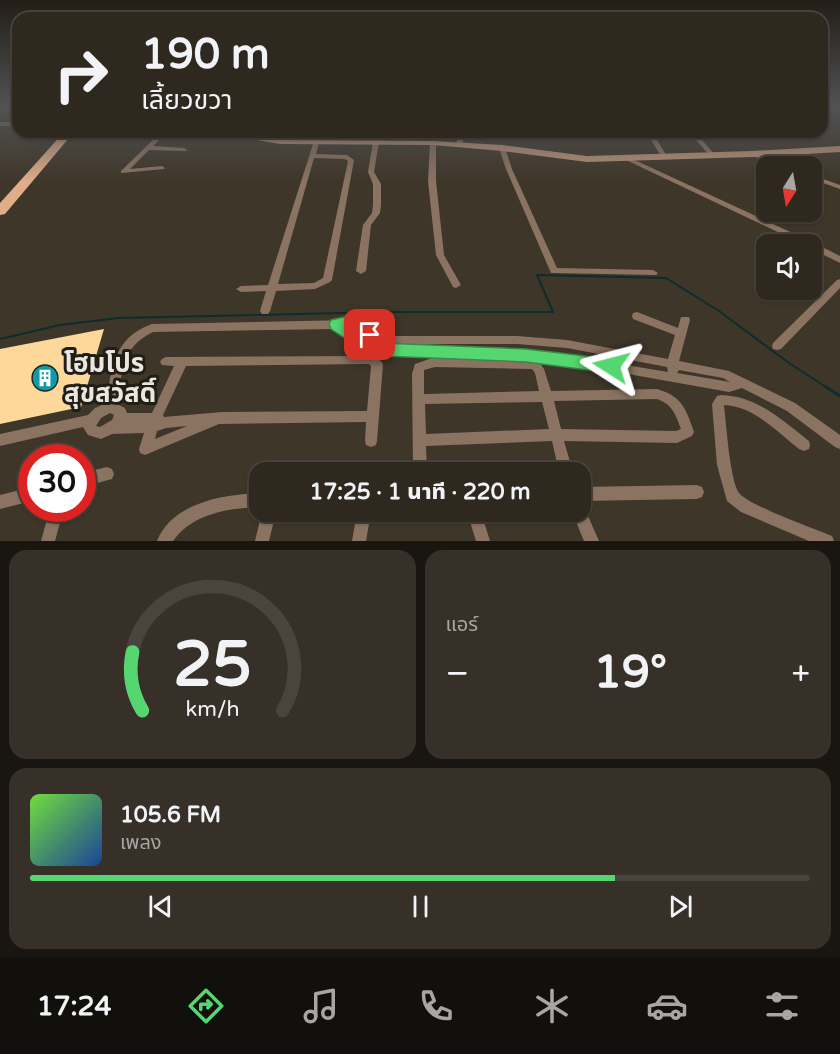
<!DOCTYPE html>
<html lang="th">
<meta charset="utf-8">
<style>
:root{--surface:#2e281f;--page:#363028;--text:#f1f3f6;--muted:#a7a6a4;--line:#49443d;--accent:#56d671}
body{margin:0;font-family:"Varela Round","Noto Sans Thai",sans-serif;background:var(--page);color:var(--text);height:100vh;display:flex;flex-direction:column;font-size:22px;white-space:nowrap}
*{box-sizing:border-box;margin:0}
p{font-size:20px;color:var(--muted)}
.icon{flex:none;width:33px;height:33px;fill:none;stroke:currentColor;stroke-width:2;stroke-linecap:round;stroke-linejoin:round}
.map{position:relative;height:541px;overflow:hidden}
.panel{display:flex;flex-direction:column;gap:9px;padding:9px;background:#191611;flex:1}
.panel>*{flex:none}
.top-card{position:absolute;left:12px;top:12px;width:816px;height:126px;border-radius:18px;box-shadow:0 2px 4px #0004,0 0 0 2px var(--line);background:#2e281f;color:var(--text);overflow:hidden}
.needle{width:39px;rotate:191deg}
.controls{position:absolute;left:756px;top:156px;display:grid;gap:12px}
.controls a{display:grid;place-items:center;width:66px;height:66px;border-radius:12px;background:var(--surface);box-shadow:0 2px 4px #0004,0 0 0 2px var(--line);font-size:30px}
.speed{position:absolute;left:18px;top:444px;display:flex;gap:12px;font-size:30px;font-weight:700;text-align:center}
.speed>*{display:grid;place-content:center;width:78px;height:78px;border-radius:50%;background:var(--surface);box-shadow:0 2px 4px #0004,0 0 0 2px var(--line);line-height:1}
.speed .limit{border:9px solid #d22;background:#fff;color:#111}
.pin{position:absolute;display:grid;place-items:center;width:51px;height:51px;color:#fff;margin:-26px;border-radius:12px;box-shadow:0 3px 9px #0006}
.me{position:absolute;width:66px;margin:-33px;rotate:279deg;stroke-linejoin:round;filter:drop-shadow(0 0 4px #0008)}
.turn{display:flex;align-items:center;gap:21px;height:126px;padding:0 30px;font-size:27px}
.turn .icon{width:78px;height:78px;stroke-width:2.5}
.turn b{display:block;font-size:42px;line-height:51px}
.big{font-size:45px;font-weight:800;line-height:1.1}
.panel .tile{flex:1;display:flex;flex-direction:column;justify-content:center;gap:9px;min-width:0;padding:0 21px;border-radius:18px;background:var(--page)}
.panel .dial{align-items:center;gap:0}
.dial svg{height:156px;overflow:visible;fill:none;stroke:var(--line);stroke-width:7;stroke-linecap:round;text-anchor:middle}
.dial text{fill:var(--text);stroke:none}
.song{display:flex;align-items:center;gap:18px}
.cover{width:72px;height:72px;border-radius:9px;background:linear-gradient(135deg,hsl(100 70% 55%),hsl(220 70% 35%))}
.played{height:6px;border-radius:3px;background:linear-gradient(90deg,var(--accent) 75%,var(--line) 75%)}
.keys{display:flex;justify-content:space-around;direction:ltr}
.heat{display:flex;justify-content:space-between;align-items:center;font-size:33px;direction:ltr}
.panel .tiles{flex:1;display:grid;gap:9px;grid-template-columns:1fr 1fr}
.tile:last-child{grid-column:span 2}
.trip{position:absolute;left:249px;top:462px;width:342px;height:60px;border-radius:18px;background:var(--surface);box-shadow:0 2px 4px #0004,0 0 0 2px var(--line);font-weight:800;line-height:60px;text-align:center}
.dock{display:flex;height:96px;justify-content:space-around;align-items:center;background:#12100c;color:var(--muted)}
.dock .icon{width:42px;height:42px}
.dock .on{color:var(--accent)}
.dock b{font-size:27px;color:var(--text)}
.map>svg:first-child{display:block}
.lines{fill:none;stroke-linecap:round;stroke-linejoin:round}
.stream-far1{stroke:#0d2c2e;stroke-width:2}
.stream{stroke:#0d2c2e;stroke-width:3}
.building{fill:#fdd89a}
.street{fill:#8b7362;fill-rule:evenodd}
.secondary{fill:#bb9478;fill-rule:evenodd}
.primary{fill:#dfad89;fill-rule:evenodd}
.route{fill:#56d671;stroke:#388b49;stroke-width:1.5}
.labels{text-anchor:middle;stroke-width:6;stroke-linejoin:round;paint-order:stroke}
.near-poi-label{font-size:26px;font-weight:bold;fill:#ece7de;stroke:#211e18;text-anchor:start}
</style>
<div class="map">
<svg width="840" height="541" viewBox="0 0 840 541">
<rect width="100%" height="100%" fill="#3e3629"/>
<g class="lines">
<path class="stream-far1" d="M0 339 60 325 118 318 388 312H553L537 275 666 278 719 311 789 363 829 389"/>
<path class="stream" d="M826 387 840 396"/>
</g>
<path class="building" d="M104 329 81 407 0 424V349Z"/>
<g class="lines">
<path class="street" d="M0 122H18V126H0Z
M161 132H167L153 146 184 148 187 150 186 151 149 150 130 169 162 166 165 168 164 169 121 173V171Z
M459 132H465L462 145 459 147 456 145Z
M646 132H652L668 158 667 159H663Z
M689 132H695L715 155V157H711Z
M376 140 379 142 374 172 381 184V205L380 213 371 225 366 271 361 274 356 271 363 225 372 213 373 205V184L368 172 373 142Z
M314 141 319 142 316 154 347 155 354 160 332 280 330 282 315 289 276 291 270 311 268 314H262L260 311 266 291 241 292 236 289 241 286 268 285ZM314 158 345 159 348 161 323 278 314 283 278 284Z
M433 141 436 143V181L444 255 461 285 456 288 453 287 436 255 428 181 430 143Z
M500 147 505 148 512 169 557 268 653 270 658 273 656 275 551 273 506 169 499 148Z
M752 152 786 165 787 166H779L750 155 749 154Z
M626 156 812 242 840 256V263L812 249V244H803L624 159 623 158Z
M812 175 840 185V189L812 179Z
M840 279V288L781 349 777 350 773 349 772 346 773 343 837 280Z
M637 312 678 328 681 317H689L690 320 679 361 729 371 795 403 840 435V449L835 447 787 411 742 388 729 392 572 364 530 360 540 363 544 369 551 391 657 389C682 396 686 409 694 432L692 436 677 443 564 441 573 472H559L552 441 426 446 427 472H413L412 374 415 364 435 357 526 359 382 354 366 350 335 329 153 332C120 348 123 372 117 404L125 408 127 413H152L174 366 162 365 160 362 162 359 166 357 371 356 381 361 383 364 377 441 376 445 371 447 366 445 365 441 366 422 219 424 145 455 140 453 139 449 144 433 112 434 101 439 88 435 83 427 0 446V434L88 415 95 408 106 403C112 368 113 338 152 324L350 320 364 325 383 336H517L567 340 668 359 675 335 633 319 632 316 633 313ZM349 328 382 344H517L567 348 667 367 668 372 572 356 526 351 382 346 373 344ZM369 364 371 366 367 411 222 412 164 417 163 415 186 366ZM435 367 529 369H532L535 373 539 391 424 394V370ZM679 370 723 378 730 382 677 373ZM657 399C672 404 676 415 681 429L676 431 561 429 554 401ZM542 402 549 429 426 434 425 404ZM110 413 114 415 112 420 100 427 96 426 101 418ZM187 426 155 439 157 431 166 428Z
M721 395C757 396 782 420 809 441L810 445 809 449 804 451 799 449C777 432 754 406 724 405 726 422 730 481 739 493 750 506 813 528 832 536L834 541H809L741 512 727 501 717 465 712 404 717 396Z
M107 467 112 469 114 474 112 479 82 487V473Z
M697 485 702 487 704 492 702 497 697 499 580 501V487Z
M32 487V501L0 509V495Z
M260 493V507C228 508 192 514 173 541H157C172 503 223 494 260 493Z
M580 505 584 507 599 541H584L572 512H580Z
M50 508H64L55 541H41Z
M262 512H276L269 541H255Z
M357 512H371L366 541H352Z
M467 512H481L490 541H476Z"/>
<path class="secondary" d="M65 132H83L79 134 65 136Z
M217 132H235L280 140 433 141 502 145 587 156 752 151 840 146V152L752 157 587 162 502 151 433 145 280 144 221 134Z"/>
<path class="primary" d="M64 132H74L5 214 0 215V203Z"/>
</g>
<linearGradient id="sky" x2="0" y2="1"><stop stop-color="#221e17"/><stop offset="0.58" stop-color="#525254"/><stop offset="1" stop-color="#525254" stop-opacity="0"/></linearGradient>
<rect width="840" height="182" fill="url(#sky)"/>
<path class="route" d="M348 316 364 320 378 335 373 341 382 343 526 349 611 359 617 361 620 366 617 371 611 373 526 362 382 356 364 351 331 329 329 324 331 320Z"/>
<defs>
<symbol id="building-disc" viewBox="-11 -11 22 22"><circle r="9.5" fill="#0f9aa8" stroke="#211e18"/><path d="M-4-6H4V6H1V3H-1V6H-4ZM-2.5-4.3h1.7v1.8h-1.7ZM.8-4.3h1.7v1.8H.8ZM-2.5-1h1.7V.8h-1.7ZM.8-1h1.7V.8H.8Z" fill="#fff"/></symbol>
</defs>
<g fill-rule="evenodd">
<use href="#building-disc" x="30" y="363" width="30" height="30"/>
</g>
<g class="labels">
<g class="near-poi-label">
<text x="64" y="372">โฮมโปร<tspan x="64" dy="30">สุขสวัสดิ์</tspan></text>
</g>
</g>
</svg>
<div class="controls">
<a><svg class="needle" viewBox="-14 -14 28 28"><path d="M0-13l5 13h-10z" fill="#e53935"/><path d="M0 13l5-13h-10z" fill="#a7a6a4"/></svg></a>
<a><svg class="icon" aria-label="sound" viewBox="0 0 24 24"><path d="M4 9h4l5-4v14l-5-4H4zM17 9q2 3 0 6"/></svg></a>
</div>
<div class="speed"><div class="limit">30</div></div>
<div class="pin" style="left:370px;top:335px;background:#d93025"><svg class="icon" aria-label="arrive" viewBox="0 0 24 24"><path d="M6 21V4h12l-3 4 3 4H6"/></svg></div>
<svg class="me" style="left:611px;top:366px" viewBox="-20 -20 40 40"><path d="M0-17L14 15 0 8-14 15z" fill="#56d671" stroke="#fff" stroke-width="4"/></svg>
<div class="trip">17:25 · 1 นาที · 220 m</div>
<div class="top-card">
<div class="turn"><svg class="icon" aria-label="right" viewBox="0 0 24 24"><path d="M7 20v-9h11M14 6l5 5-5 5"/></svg><div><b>190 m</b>เลี้ยวขวา</div></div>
</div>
</div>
<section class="panel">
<div class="tiles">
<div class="tile dial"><svg viewBox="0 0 100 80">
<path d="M14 69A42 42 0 1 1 86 69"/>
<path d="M14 69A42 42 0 0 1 9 39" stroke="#56d671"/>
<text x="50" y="56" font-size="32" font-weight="700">25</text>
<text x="50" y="72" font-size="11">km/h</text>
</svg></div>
<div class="tile"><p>แอร์</p>
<div class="heat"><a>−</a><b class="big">19°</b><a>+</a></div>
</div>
<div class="tile">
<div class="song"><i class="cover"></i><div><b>105.6 FM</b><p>เพลง</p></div></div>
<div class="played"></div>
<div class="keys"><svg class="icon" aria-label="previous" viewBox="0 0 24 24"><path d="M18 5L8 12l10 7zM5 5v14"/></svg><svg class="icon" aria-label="pause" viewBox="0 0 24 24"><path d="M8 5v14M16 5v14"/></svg><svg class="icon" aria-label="next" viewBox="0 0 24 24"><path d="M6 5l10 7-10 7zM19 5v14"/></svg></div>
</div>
</div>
</section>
<nav class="dock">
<b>17:24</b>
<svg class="icon on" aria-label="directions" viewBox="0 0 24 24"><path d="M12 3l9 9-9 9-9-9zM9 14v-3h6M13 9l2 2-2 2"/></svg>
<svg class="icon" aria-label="music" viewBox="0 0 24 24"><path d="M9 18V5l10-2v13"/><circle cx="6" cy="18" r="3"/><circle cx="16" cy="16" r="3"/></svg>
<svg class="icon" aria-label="phone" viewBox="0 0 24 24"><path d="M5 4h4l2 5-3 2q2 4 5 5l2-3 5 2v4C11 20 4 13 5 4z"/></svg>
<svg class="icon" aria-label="climate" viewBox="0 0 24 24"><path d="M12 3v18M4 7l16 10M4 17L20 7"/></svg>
<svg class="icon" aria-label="car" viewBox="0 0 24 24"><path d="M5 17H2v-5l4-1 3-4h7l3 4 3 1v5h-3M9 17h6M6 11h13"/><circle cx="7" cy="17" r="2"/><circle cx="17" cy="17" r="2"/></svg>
<svg class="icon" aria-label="filters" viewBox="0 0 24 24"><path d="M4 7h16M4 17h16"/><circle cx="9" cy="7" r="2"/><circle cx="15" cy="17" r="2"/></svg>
</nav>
